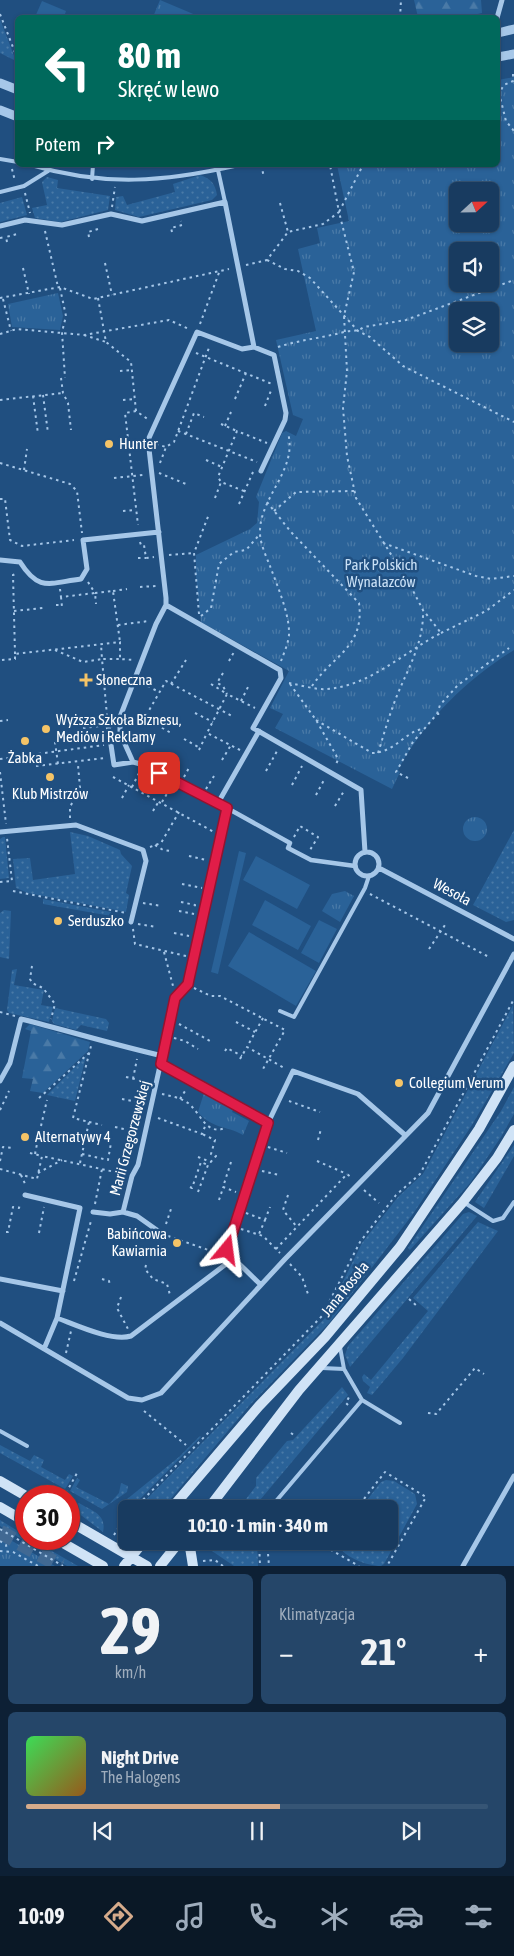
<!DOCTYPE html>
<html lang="pl">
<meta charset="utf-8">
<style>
:root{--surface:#183b60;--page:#254669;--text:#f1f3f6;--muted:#9fadbd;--line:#365575;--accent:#d6ab8b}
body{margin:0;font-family:"Asap Condensed",sans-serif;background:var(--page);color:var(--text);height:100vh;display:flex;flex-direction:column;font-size:19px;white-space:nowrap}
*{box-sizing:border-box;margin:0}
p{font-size:16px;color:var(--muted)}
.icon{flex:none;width:28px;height:28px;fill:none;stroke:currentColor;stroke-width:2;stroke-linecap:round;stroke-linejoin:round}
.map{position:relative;height:1566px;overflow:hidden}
.drawer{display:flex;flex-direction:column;gap:8px;padding:8px;background:#0d2035;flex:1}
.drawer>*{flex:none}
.hud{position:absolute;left:15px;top:15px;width:485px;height:152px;border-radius:8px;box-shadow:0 1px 4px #0004,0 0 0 1px var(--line);background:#00695c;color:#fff;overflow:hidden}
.needle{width:32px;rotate:68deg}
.controls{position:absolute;left:449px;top:182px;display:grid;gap:10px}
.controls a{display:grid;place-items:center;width:50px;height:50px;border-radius:8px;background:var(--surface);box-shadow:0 1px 4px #0004,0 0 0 1px var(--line);font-size:25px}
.speed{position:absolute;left:15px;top:1485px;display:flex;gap:10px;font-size:25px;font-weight:700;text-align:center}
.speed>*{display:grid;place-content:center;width:65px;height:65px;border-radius:50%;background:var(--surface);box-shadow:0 1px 4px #0004,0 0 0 1px var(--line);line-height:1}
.speed .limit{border:8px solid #d22;background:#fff;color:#111}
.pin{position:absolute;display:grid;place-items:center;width:42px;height:42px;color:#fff;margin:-21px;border-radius:10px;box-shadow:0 2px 8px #0006}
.me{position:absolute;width:55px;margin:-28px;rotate:16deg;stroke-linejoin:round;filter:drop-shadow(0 0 4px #0008)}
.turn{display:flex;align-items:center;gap:18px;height:105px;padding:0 20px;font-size:22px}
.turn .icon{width:65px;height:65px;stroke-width:2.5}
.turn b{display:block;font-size:35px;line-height:42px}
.then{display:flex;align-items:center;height:48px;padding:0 20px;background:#0003;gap:10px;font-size:19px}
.big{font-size:38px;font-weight:700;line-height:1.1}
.drawer .widget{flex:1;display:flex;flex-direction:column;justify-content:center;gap:8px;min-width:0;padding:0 18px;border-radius:8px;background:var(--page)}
.drawer .dial{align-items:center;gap:0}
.dial b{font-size:65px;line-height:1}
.song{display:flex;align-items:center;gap:15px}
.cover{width:60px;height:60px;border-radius:8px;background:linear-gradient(135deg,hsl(130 70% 55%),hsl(30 70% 35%))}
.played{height:5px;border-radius:2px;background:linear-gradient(90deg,var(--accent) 55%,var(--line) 55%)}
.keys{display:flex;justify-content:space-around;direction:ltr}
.heat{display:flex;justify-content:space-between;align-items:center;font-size:28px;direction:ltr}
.drawer .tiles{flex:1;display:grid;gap:8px;grid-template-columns:1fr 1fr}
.widget:last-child{grid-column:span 2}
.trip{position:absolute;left:118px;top:1500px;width:280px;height:50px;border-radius:8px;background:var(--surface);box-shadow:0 1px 4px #0004,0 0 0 1px var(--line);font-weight:700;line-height:50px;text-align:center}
.tab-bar{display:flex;height:80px;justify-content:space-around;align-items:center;background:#0a1826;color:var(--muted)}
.tab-bar .icon{width:35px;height:35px}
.tab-bar .selected{color:var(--accent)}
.tab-bar b{font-size:22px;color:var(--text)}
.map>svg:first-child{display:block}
.grass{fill:url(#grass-dots)}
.forest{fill:url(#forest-firs)}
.park{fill:url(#park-tufts);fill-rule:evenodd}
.pitch{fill:#2a6298}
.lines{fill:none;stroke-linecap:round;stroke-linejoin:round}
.motorway-tunnel{stroke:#416993;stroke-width:15;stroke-dasharray:15 8;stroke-linecap:butt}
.path{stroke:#a6c7e8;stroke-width:2;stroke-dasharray:2.5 4;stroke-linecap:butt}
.service{stroke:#a6c7e8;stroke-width:4}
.pedestrian{stroke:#a6c7e8;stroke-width:4.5}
.minor{stroke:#a6c7e8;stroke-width:5}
.tertiary{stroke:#a6c7e8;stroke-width:9}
.secondary{stroke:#d0e3f6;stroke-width:10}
.path-bridge{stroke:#a6c7e8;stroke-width:2;stroke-dasharray:2.5 4;stroke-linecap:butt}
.route-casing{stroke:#92132f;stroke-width:12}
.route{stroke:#e11d48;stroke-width:9}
.poi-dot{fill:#f5c467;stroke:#204f80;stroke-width:2}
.labels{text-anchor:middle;stroke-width:5;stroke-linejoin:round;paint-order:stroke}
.poi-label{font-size:15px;fill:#fff;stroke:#204f80;text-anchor:start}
.park-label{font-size:15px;fill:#c9e0f6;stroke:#204f80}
.street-label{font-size:15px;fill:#fff;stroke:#204f80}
</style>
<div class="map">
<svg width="514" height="1566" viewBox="0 0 514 1566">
<defs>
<pattern id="grass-dots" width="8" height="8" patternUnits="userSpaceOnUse" patternTransform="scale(1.25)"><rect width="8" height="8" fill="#2a6298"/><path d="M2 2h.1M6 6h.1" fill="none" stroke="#4a7aa7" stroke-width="1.8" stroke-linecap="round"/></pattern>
<pattern id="forest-firs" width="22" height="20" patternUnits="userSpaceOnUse" patternTransform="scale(1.25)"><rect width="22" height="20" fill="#2a6298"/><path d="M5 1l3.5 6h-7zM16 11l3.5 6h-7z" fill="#4a7aa7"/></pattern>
<pattern id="park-tufts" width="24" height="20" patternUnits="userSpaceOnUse" patternTransform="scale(1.25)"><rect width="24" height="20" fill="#2a6298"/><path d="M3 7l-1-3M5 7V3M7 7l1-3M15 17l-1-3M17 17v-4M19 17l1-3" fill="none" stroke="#4a7aa7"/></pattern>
</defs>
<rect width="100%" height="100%" fill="#204f80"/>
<path class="grass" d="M0 19 16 61 0 53Z
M200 175C211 179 215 183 217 195L212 200 139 217 115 210 116 197 123 196 127 205 175 192 173 184Z
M47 177 58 180 57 188 110 196 108 210 60 222 35 218 32 208 47 205 42 182Z
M22 197 27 215 0 222V203Z
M514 830V920L506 922 473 905Z
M70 832 88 836 120 850 121 854 132 866 126 893 129 895 126 912 28 893 16 888 13 859 30 858 33 880 75 874Z
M3 837H5L9 878 0 879V839Z
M43 899 111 912V916L43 904Z
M4 910 11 911 9 959 0 957V913Z
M17 969 14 985 44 990 41 1005 53 1007 49 1022 9 1013 7 1010 12 970Z
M513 1005 514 1053 472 1125 413 1214 330 1322 249 1406 162 1509H137L325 1318 362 1243 398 1197 423 1174Z
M55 1008 106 1019 109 1023 107 1031 81 1025 76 1030 54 1024 52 1021Z
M86 1056 75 1101 47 1095Z
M514 1087V1114L501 1137 470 1183 410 1250 408 1248 501 1111Z
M514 1145V1156L484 1208 475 1202Z
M469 1212 477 1216 350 1367 345 1355 348 1346 463 1214Z
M478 1222 498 1231 403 1358 372 1395 367 1393 370 1387 363 1381 362 1377 364 1374 371 1380 428 1311 413 1298Z
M342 1387 348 1395 255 1506 252 1509 243 1503 256 1486V1478L287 1441 293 1440Z
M200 1436 201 1437 130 1509H126V1511L121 1504 179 1457Z
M0 1445 30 1461 34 1455 44 1460 41 1467 65 1480 69 1474 73 1476 65 1489 0 1453Z
M77 1478 80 1480 76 1487 109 1504 119 1493 121 1483 128 1486 127 1492 102 1509 70 1491Z
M386 1480 394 1481 415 1494 417 1504 384 1564 381 1566C368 1566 340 1557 337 1541H389V1509H360L381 1482Z
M79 1503C92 1511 107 1514 103 1532L69 1506Z
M0 1520 26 1536V1539H31L78 1566H67L0 1526Z
M210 1541H257L258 1566H234L212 1551Z"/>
<path class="forest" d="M414 0H481L482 13 464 17H418Z
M30 1024 90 1042 88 1051 43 1093 30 1091 33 1079 22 1078 31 1031 25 1029Z"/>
<path class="park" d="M160 0 198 16V17H153Z
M514 77V650C467 679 424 721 398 770L400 772 392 789 275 728 283 714 270 708 289 671 201 622 196 576V555L250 529 257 523 259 502 256 497 282 433 286 431 296 436 303 419 293 415 276 340 316 331 298 249 320 243 317 228 349 221 337 165H498V80ZM458 191H490V224H458ZM458 251H490V284H458ZM458 311H490V344H458Z
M58 293 63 316 60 330 12 327 8 304Z
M463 829a12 12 0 1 1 24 0a12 12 0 1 1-24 0Z
M345 891 354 896 340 922 322 911 332 894Z
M204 1093 233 1110 232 1112 249 1121 243 1135C225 1125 212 1129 198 1112Z
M0 1534 2 1535 55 1566H0Z"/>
<path class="pitch" d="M42 1 66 11 64 17H35Z
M239 851 246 853 218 974 211 972Z
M256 856 310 885 297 909 243 880Z
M265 900 311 926 298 950 252 925Z
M319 920 337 929 319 963 301 953Z
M249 932 316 971 296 1006 228 966Z"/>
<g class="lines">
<path class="motorway-tunnel" d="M0 1532 61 1566"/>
<path class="path" d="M0 14 18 60
M400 18 401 0
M513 74V81L504 85 499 93 506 121 514 131
M261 165 264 177
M12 169 15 181
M25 193 30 213
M280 203 288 232
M112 207 115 187
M45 231 58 287
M172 232 171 228 182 225 181 221
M89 237 88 232 98 229V227
M0 238 6 237
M7 242 6 237 17 234 16 232
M267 260 285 269 298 271 310 278 358 331 370 337 403 366 514 422
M105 263 112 295
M246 265 267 260 288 232 323 224 339 212 330 165
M23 268 29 294
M60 288 66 316 62 332 65 378
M0 298 60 287 93 299 229 269
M98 298 106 342 131 362 136 411 149 420
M3 299 11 331
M200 324 220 270
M0 334 17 329 84 335 169 320 189 329
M84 335 106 342
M278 347C299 340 322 338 344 332 352 330 357 332 364 327L406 320 514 280
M196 353 272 384
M120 371 132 370
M61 378 63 393 68 403 71 430
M43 395 48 433
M33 396 38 434
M235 399 246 373
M0 400 63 393
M123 400 135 399
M265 406 272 388
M136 411 125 413 138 525
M221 424 237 431
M225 426 231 412
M178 431 257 462
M186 434 194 413 204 417
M129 443 140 442
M156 444 166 447
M206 460 222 467
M0 463 70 484 77 491 82 533
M160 463 166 447 174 442 210 345
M24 470 27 449
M159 473 186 484
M114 478 143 475
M244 491 221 482 218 477 237 431 267 443
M215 498 221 482
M0 499H5L10 540 22 546 74 540
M267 502 291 532 359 603C365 647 332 656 312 686
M239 504 253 472
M123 511 136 510
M274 511 296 492 354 491
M140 542 141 545H144L146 558 154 557
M383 543 476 576 491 579 514 576
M169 555 194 553
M138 558H146
M88 582 95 593 113 591 120 642
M140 587 156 586
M60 589 61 597 95 593 96 604
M113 591 127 589
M61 597 62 607
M56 605H62
M14 611 43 608
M199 614 194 553 209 514
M201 616 211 608 219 564 234 552 246 550 260 534
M118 625 149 621
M441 633 486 611 514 590
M55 650 83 662 102 659 101 644
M15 654 13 575 18 573
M2 660 15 659V654L120 642V659L134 660
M229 661 234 652
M281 661C284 653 288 644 289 635 290 615 277 585 270 566 266 556 260 543 260 533 259 497 298 470 288 433
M223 673 217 683 223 686 227 694
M142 683 159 692
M289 683C301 685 315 690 327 689 370 686 404 652 441 633L423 610 410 585 356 498 347 456 343 408 347 371 344 316 354 272 339 212 363 165
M171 684 186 660
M211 684 227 694
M290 684 316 720 336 755 338 760 336 764
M241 701 248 687
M195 713 213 722
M437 714 440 705 458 685 509 648
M107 716 102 659H120
M145 718 171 733
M316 720 372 753C395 753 406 730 424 729
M0 721 8 720
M129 722 144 719 166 681 232 716
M83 728 100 726
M184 739 200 748
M199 750 207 733
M240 750 207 733 227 694 255 708
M378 753C384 734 389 716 396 698 408 668 424 643 423 610
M0 759 104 745
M222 760 231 745
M36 766 105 758
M266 771 277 751
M0 772 6 824
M113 777 214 832
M184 777 190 766
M408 778 396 772 413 742 437 714H440
M292 785 302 766
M132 787 140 771
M206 789 214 776
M316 795 324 780
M122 798 129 785
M162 802 171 787
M335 806 344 791
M153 811 159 801
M70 818V807L80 788 78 765
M294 837 300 826 318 837 310 850
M155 845 163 850 171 851
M150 847 161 843 179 812
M189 856 206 860
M0 882 12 881 7 838
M182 884 202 888
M13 891 126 913
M370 894 489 957
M181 902 195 905V910
M143 903 162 906
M179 911 194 914
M138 924 157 927
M133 929 135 944 186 956
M174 933 189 936
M429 949 447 922
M164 952 173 986
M32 966 30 979 32 983 43 988 55 1004 51 1019
M194 988 211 996H220L285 1030 263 1069
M0 1012 15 1016
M263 1018 247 1047 286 1069
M236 1022 255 1032
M179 1024 212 1042
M174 1038 185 1041 198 1049
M225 1051 227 1048 242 1056
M240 1059 247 1047
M126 1077 147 1082
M133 1079 137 1059
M162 1094C171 1096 181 1098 188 1103 200 1112 206 1136 225 1128
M39 1098 89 1053
M122 1099 138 1102
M180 1099 187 1088
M289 1101 320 1112
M0 1110 9 1091
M158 1118 202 1134 206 1124
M89 1122 102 1125
M41 1126 47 1100
M115 1127 137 1132
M132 1131 142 1081
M318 1140 321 1129
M268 1147 287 1153
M30 1153 42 1156
M35 1154 38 1139
M82 1154 108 1160 111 1143
M198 1157 211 1162
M0 1161 3 1147 13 1148
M317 1161 347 1174
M231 1162 223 1187 236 1192
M80 1163 89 1122 73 1118 91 1046
M0 1169 37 1179 42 1156 124 1174
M262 1171 279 1175
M38 1173 62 1160
M21 1175 26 1186
M190 1187 192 1188 201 1162 208 1165
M364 1190 379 1203
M198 1192 208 1165 216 1156 211 1154 215 1140 202 1134
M288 1195 283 1210 297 1227
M219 1200 223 1188
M95 1204 102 1169
M246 1213 265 1220 259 1234
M265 1220 270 1207
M166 1224 172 1206
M241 1229 263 1236 280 1253
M6 1232H8L13 1207 19 1208 20 1204
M39 1233 44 1207
M168 1236 220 1254
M276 1249 347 1174 352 1178
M290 1264 302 1277 308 1294
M146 1265 145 1269 153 1279 167 1284 170 1295
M102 1279 109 1281 110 1285
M74 1281 91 1221
M121 1297 117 1308 128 1329
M409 1299 417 1306
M66 1353 71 1331
M348 1405 346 1403 350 1395
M144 1411 186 1445
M428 1413 436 1414 475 1368 484 1374
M291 1433 295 1436
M66 1493 77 1473
M235 1505 247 1509
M134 1509 322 1316 360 1242 396 1195 420 1174 514 999
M356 1509 385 1472 426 1497 387 1566
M121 1522 126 1526
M0 1529 63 1566
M114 1535 126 1516
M0 1541 6 1545 7 1550
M259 1541 260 1566
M267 1541 269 1566
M331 1541 326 1547 359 1566
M0 1551 13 1552 38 1566
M203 1561 215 1560 223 1566"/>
<path class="service" d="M0 159 18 162
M31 165C105 187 164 182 239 165
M218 170 225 202
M92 179 93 165
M0 192 24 186 48 171
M280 1011 294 1017 365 888 369 876
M465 1203 493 1221 503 1218 514 1202
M340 1347 344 1369 362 1400 400 1423
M322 1368 344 1369
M0 1431 27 1446
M271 1507 362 1400"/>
<path class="pedestrian" d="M227 808 290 843 288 848 311 860 355 866"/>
<path class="minor" d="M497 18 502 0
M0 226 25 220 62 225 111 214 142 221 225 202 254 347
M0 560 20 562C39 592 49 583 81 579L87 569 83 540 159 532
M166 605 280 670 281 678 253 728 361 790 365 852
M119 724 108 725 114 765 133 762
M218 803 259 731
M0 832 76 825 143 850 146 861 131 922
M355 864a12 12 0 1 1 24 0a12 12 0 1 1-24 0Z
M379 868 514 939
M161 1064 268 1123
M0 1081 10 1063 21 1019C69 1031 115 1045 163 1056
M25 1195 80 1208 57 1318 44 1349
M93 1212 110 1214 123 1212 132 1176 138 1165 175 998C179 990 187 986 189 979L227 808 144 765 133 762 120 733V717L156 624 166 605V598L148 440 197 332 242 349 254 347 274 355 286 413 285 420 261 471
M123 1212 137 1216 161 1233
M0 1279 63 1291
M261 1285 228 1253 227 1247 268 1123 293 1071 358 1094 405 1135
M57 1318C76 1325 112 1342 131 1336L234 1258
M0 1323 128 1398 142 1400 161 1393 285 1259 428 1113 514 954
M463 1566 514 1476"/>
<path class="tertiary" d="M498 33 514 29
M498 57 514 54
M0 83 18 90
M0 110 18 117"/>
<path class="secondary" d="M0 1481 26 1496
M0 1507 26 1522
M171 1509 259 1406 325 1337 400 1247 479 1129 514 1066
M208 1509 299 1390 463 1202 497 1158 514 1130
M69 1521 147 1566
M56 1539 103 1566
M189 1541 193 1566
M124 1566 144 1541
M160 1566 180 1541"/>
<path class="path-bridge" d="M55 742 58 764"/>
</g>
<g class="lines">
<defs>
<path id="route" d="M159 773 227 808 189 979 188 984 175 998 161 1064 268 1123 227 1250"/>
</defs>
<use href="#route" class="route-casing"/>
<use href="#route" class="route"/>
</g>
<g class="poi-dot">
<circle cx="109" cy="444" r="5"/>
<path d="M83.5 672.5h5v5h5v5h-5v5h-5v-5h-5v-5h5z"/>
<circle cx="46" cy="729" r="5"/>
<circle cx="25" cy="741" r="5"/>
<circle cx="50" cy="777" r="5"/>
<circle cx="58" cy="921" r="5"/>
<circle cx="399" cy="1083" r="5"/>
<circle cx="25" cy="1137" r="5"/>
<circle cx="177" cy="1243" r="5"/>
</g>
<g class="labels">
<g class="poi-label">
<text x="119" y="449">Hunter</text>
<text x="96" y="685">Słoneczna</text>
<text x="56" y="725">Wyższa Szkoła Biznesu,<tspan x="56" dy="17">Mediów i Reklamy</tspan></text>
<text x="25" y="763" text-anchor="middle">Żabka</text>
<text x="50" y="799" text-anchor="middle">Klub Mistrzów</text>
<text x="68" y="926">Serduszko</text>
<text x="409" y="1088">Collegium Verum</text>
<text x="35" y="1142">Alternatywy 4</text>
<text x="167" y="1239" text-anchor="end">Babińcowa<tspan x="167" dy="17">Kawiarnia</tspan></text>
</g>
<g class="park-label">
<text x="381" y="570">Park Polskich<tspan x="381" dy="17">Wynalazców</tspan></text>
</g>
<g class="street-label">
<text transform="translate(452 892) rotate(28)" y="5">Wesoła</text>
<text transform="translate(130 1138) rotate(-75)" y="5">Marii Grzegorzewskiej</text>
<text transform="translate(345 1289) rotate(-51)" y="5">Jana Rosoła</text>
</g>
</g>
</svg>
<div class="controls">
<a><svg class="needle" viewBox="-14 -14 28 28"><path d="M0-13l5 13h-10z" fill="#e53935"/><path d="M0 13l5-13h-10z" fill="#9fadbd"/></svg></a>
<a><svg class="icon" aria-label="sound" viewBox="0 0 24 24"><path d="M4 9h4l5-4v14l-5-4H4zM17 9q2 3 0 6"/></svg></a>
<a><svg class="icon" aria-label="layers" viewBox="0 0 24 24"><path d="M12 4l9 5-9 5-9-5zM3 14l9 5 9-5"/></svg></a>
</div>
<div class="speed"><div class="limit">30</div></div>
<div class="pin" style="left:159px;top:773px;background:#d93025"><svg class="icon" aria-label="arrive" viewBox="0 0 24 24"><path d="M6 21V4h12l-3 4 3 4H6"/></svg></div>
<svg class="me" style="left:227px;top:1250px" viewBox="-20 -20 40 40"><path d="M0-17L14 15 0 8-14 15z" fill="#e11d48" stroke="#fff" stroke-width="4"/></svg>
<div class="trip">10:10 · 1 min · 340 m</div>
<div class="hud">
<div class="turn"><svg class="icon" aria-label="left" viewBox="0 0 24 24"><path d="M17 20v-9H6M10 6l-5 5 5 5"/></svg><div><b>80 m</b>Skręć w lewo</div></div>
<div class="then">Potem<svg class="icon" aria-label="right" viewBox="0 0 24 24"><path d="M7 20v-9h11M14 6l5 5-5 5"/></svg></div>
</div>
</div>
<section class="drawer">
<div class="tiles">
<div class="widget dial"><b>29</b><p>km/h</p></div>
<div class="widget"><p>Klimatyzacja</p>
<div class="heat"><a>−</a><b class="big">21°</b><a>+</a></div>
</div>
<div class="widget">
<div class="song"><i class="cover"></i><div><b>Night Drive</b><p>The Halogens</p></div></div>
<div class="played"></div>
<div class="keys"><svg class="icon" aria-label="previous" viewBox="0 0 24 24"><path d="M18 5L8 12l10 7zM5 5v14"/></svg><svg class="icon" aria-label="pause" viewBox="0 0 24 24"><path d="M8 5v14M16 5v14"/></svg><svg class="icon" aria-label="next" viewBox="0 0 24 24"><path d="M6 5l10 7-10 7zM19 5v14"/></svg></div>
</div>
</div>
</section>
<nav class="tab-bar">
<b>10:09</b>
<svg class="icon selected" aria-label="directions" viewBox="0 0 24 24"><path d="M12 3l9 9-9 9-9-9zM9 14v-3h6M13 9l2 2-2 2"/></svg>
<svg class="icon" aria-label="music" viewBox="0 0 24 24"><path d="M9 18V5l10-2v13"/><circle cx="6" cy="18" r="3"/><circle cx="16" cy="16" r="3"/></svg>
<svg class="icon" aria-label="phone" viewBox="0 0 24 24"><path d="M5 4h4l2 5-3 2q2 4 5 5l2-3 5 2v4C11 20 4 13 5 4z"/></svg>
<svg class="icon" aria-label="climate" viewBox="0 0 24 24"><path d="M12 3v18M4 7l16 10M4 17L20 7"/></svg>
<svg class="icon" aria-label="car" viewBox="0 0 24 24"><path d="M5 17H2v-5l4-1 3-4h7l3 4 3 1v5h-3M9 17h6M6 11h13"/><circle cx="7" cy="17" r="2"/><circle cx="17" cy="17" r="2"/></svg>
<svg class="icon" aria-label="filters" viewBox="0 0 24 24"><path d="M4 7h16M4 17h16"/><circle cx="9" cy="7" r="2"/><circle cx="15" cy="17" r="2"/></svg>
</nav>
